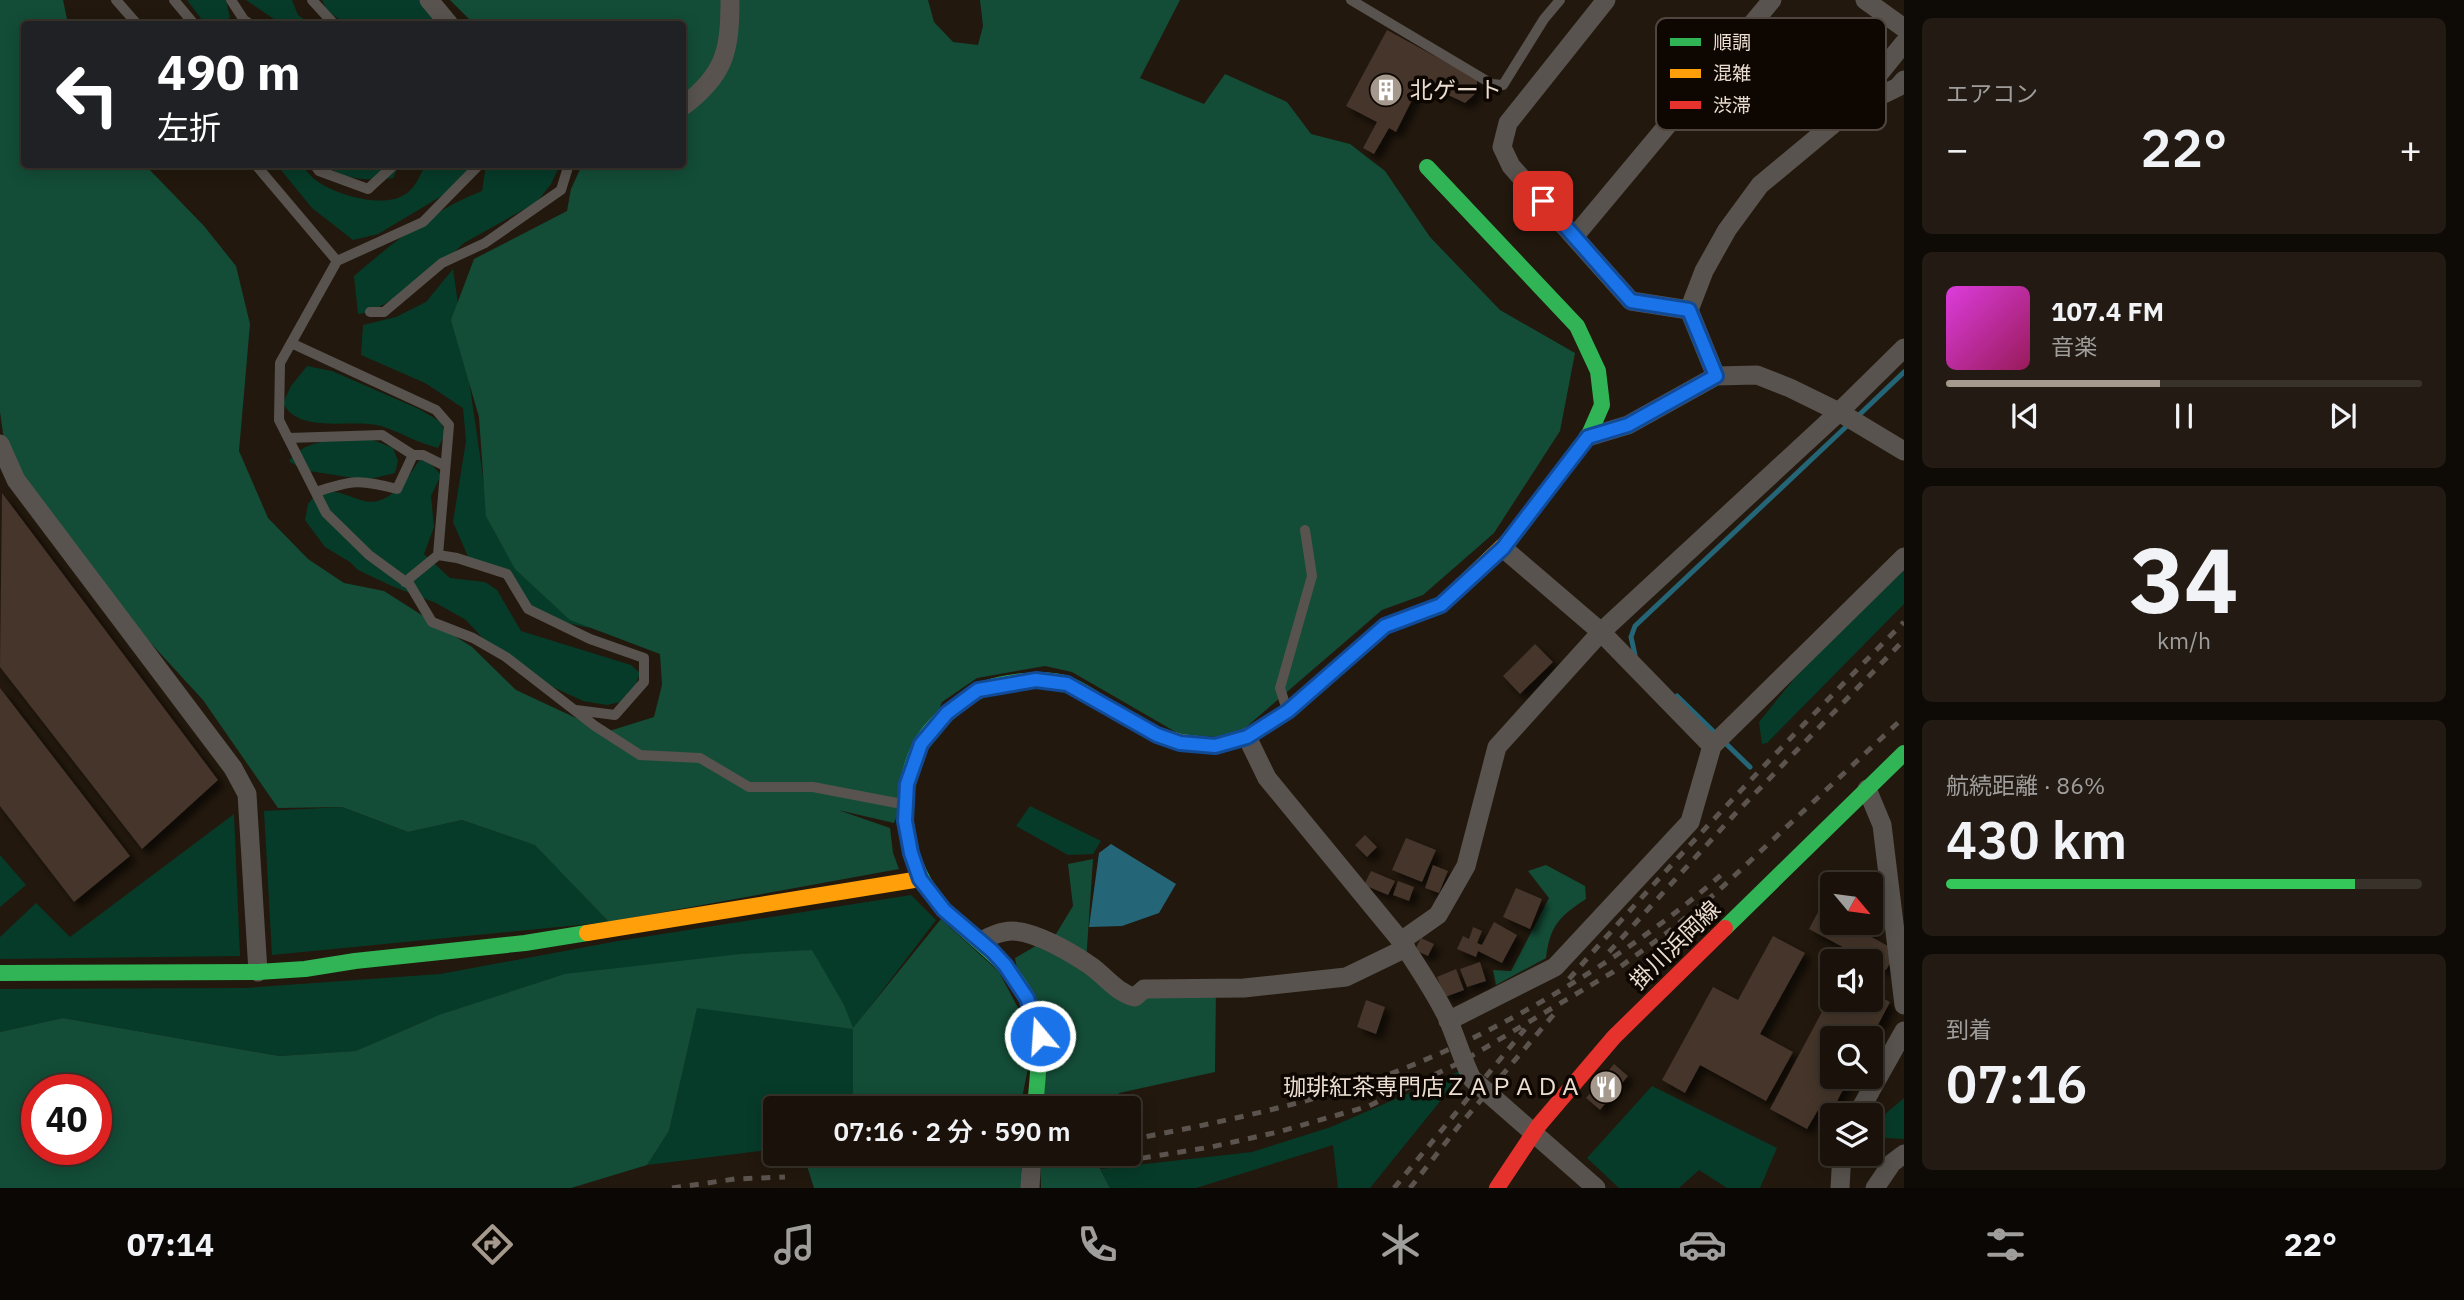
<!DOCTYPE html>
<html lang="ja">
<meta charset="utf-8">
<style>
:root{--surface:#1a120a;--page:#231b13;--text:#f1f3f6;--muted:#9f9e9c;--line:#38322b;--accent:#a5988c}
body{margin:0;font-family:"IBM Plex Sans","Noto Sans JP",sans-serif;background:var(--page);color:var(--text);height:100vh;display:flex;flex-direction:column;font-size:26px;white-space:nowrap}
*{box-sizing:border-box;margin:0}
p{font-size:23px;color:var(--muted)}
.icon{flex:none;width:38px;height:38px;fill:none;stroke:currentColor;stroke-width:2;stroke-linecap:round;stroke-linejoin:round}
.map{position:relative;flex:1;overflow:hidden}
.sheet{display:flex;flex-direction:column;gap:18px;padding:18px;background:#0e0a06;width:560px}
.sheet>*{flex:none}
.top-card{position:absolute;left:21px;top:21px;width:665px;height:147px;border-radius:7px;box-shadow:0 4px 18px #0003,0 0 0 2px var(--line);background:#202124;color:#fff;overflow:hidden}
.needle{width:46px;rotate:119deg}
.fabs{position:absolute;left:1820px;top:872px;display:grid;gap:14px}
.fabs a{display:grid;place-items:center;width:63px;height:63px;border-radius:7px;background:var(--surface);box-shadow:0 4px 18px #0003,0 0 0 2px var(--line);font-size:35px}
.speed{position:absolute;left:21px;top:1074px;display:flex;gap:14px;font-size:35px;font-weight:700;text-align:center}
.speed>*{display:grid;place-content:center;width:91px;height:91px;border-radius:50%;background:var(--surface);box-shadow:0 4px 18px #0003,0 0 0 2px var(--line);line-height:1}
.speed .limit{border:10px solid #d22;background:#fff;color:#111}
.pin{position:absolute;display:grid;place-items:center;width:60px;height:60px;color:#fff;margin:-30px;border-radius:14px;box-shadow:0 4px 10px #0006}
.me{position:absolute;width:77px;margin:-38px;rotate:342deg;stroke-linejoin:round;filter:drop-shadow(0 0 5px #0008)}
.turn{display:flex;align-items:center;gap:24px;height:147px;padding:0 21px;font-size:32px}
.turn .icon{width:91px;height:91px;stroke-width:2.5}
.turn b{display:block;font-size:49px;line-height:60px}
.big{font-size:52px;font-weight:600;line-height:1.1}
.sheet .tile{flex:1;display:flex;flex-direction:column;justify-content:center;gap:10px;min-width:0;padding:0 24px;border-radius:10px;background:var(--page)}
.sheet .dial{align-items:center;gap:0}
.dial b{font-size:91px;line-height:1}
.song{display:flex;align-items:center;gap:21px}
.cover{width:84px;height:84px;border-radius:10px;background:linear-gradient(135deg,hsl(300 70% 55%),hsl(330 70% 35%))}
.played{height:7px;border-radius:4px;background:linear-gradient(90deg,var(--accent) 45%,var(--line) 45%)}
.keys{display:flex;justify-content:space-around;direction:ltr}
.heat{display:flex;justify-content:space-between;align-items:center;font-size:38px;direction:ltr}
.charge{height:10px;border-radius:5px;background:linear-gradient(90deg,#34c759 86%,var(--line) 0)}
.trip{position:absolute;left:763px;top:1096px;width:378px;height:70px;border-radius:7px;background:var(--surface);box-shadow:0 4px 18px #0003,0 0 0 2px var(--line);font-weight:600;line-height:70px;text-align:center}
.tab-bar{display:flex;height:112px;justify-content:space-around;align-items:center;background:#0a0704;color:var(--muted)}
.tab-bar .icon{width:49px;height:49px}
.tab-bar .current{color:var(--accent)}
.tab-bar b{font-size:32px;color:var(--text)}
main{display:flex;flex:1;min-height:0}
.map>svg:first-child{display:block}
.green{fill:#073b29}
.forest{fill:#134d37;fill-rule:evenodd}
.water{fill:#246677}
.lines{fill:none;stroke-linecap:round;stroke-linejoin:round}
.stream{stroke:#246677;stroke-width:5}
.building{fill:#45352a;filter:url(#shadow)}
.lane{stroke:#58534e;stroke-width:10}
.street{stroke:#58534e;stroke-width:19}
.fast{stroke:#30b455;stroke-width:16}
.slow{stroke:#ff9f0a;stroke-width:16}
.jam{stroke:#e5322d;stroke-width:16}
.rail{stroke:#5b544e;stroke-width:5;stroke-dasharray:9 9;stroke-linecap:butt}
.route-casing{stroke:#114b97;stroke-width:18}
.route{stroke:#1a73e8;stroke-width:12}
.labels{text-anchor:middle;stroke-width:7;stroke-linejoin:round;paint-order:stroke}
.poi-label{font-size:23px;fill:#ebddd1;stroke:#0d0601;text-anchor:start}
.street-label{font-size:23px;fill:#ebddd1;stroke:#0d0601}
.key{fill:#0d0601;stroke:#50463f;stroke-width:2}
.key-label{font-size:19px;fill:#ebddd1}
</style>
<main>
<div class="map">
<svg width="1904" height="1188" viewBox="0 0 1904 1188">
<defs>
<filter id="shadow"><feDropShadow dx="6" dy="6" stdDeviation="3.5" flood-color="#0009"/></filter>
</defs>
<rect width="100%" height="100%" fill="#22180d"/>
<path class="green" d="M187 0H226L230 18 217 24H205Z
M246 0H292L298 15 311 24H281Z
M322 0H424L450 24H346L327 11Z
M277 165H302C305 169 309 174 312 177 330 194 382 209 404 195 415 189 420 176 425 165H469L468 173 460 185 378 234 353 240 312 208Z
M325 165H399L393 178C370 181 344 180 325 165Z
M486 165H560L551 184 537 202 464 243 420 284 370 312 358 314 354 276C395 241 431 211 482 191Z
M453 269 486 498 590 628 530 615 507 574 473 568 453 522 466 441 463 408 425 383 361 355 363 325 396 317 426 302Z
M307 366 332 371 419 409 441 422 445 434 438 448C418 443 400 432 381 426 354 418 298 435 283 403L291 386Z
M368 438 393 448 398 461 395 473 366 480 303 470 289 461C306 437 341 440 368 438Z
M423 455 441 475 431 496 434 527 424 554 450 578 485 582 497 590 521 631 631 665 640 673 634 690 625 701 607 705 583 701 544 683 490 646 466 620 436 603 392 586 358 570 350 562 325 547 305 520 308 504 318 492C340 490 341 494 361 500 390 510 409 475 423 455Z
M1904 570V604L1767 743 1762 744 1759 722 1802 669Z
M1030 806 1101 841 1093 854 1068 855 1016 826Z
M342 807 408 832 462 820 536 845 609 922 272 955 264 811Z
M234 814 240 956 0 959V937L36 903 70 937Z
M0 855 26 885 0 907Z
M911 895 936 920 853 1029V1108H775V1149L647 1165 669 1131 697 1007 852 1028 812 950 425 1021 357 1051 279 1056 63 1018 0 1032V989L245 988 440 974 618 941Z
M1467 1068 1370 1188H1338L1333 1145 1196 1188H1110L1100 1169 1252 1152 1331 1127Z
M1652 1086 1777 1148 1760 1188H1727L1699 1170 1679 1188H1619L1587 1158Z
M1904 1098V1139L1871 1137V1126Z"/>
<path class="forest" d="M0 0H63L68 24H24V164L145 165 204 226 236 266 250 324 239 451 268 518 308 559 344 583 384 591 472 647 516 690 606 732 654 717 662 685 660 654 570 620 515 569 486 516 479 417 451 320 474 259 567 211 571 189 582 165 682 164V24H474L450 0H928L934 22 953 42 978 45 983 26 980 0H1180L1140 78 1204 104 1225 74 1287 102 1311 134 1350 144 1385 171 1430 237 1500 310 1575 353 1560 431 1494 533 1423 595 1382 610 1244 729 1218 737 1181 735 1072 672 1045 666 977 678 942 702 894 823 838 810 890 828 893 853 899 869 609 922 535 845 462 820 408 832 342 807 278 808 203 700 90 577 7 461 0 412Z
M1093 859 1086 963 1135 997 1216 988 1215 1072 1119 1093 1115 1108H1043L1015 958 1056 934 1073 906 1068 864Z
M1546 865 1585 886 1586 899C1560 916 1550 925 1546 958L1496 985 1493 970 1511 971 1549 898 1528 871Z
M941 919 999 972 1034 1038 1020 1108H853V1029L697 1008 669 1131 647 1165 571 1188H0V1032L63 1018 279 1056 356 1051 439 1015 565 974 741 954 812 950 844 1005 853 1028ZM37 1090H96V1150H37Z
M803 1153H1019L1024 1188H814Z
M1040 1153H1104L1100 1169 1110 1188H1041Z"/>
<path class="water" d="M1111 844 1176 884 1159 913 1122 926 1089 927 1099 853Z"/>
<g class="lines">
<path class="stream" d="M1858 416 1904 372
M1635 655 1631 637 1635 626 1850 423
M1677 696 1750 767"/>
</g>
<path class="building" d="M1387 30 1477 79V87L1476 93 1465 103 1421 82 1396 132 1389 128 1374 154 1363 148 1377 122 1346 106Z
M2 493 218 780 142 849 0 667Z
M1535 644 1553 662 1520 694 1503 676Z
M0 688 130 856 74 902 0 806Z
M1365 835 1377 847 1367 857 1355 845Z
M1406 838 1436 850 1422 882 1392 870Z
M1433 865 1448 871 1439 893 1425 888Z
M1371 871 1395 881 1388 895 1364 885Z
M1837 877 1849 884H1833Z
M1398 881 1414 887 1409 901 1393 895Z
M1832 886V922H1871V895L1885 903 1868 935 1897 951 1886 970 1809 929Z
M1516 888 1542 899 1530 929 1503 917Z
M1494 922 1517 935 1502 963 1478 951 1476 957 1457 949 1463 936 1469 939 1473 927 1482 931 1477 943 1482 945Z
M1773 936 1805 953 1760 1034 1793 1052 1766 1101 1700 1065 1685 1093 1662 1080 1713 987 1738 1000Z
M1421 938 1434 944 1428 956 1415 950Z
M1480 962 1486 981 1467 987 1460 969Z
M1456 969 1464 990 1445 997 1437 977Z
M1871 992 1890 1002 1871 1038H1832V1076H1850L1829 1117 1818 1110 1807 1129 1770 1109 1832 993V999H1871Z
M1366 1000 1385 1007 1376 1034 1357 1027Z
M1614 1064 1628 1076 1600 1110 1586 1098Z"/>
<g class="lines">
<path class="lane" d="M116 0 137 24
M174 0 194 24
M231 0 244 20 250 24
M312 0 334 24
M1351 0 1492 84 1503 85 1544 19 1560 0
M255 164 337 261
M314 164 319 171 368 189 395 164
M477 164V167L423 222 337 261 280 363 279 420 326 513 369 555 410 585 432 622 473 638 506 657 595 726 640 755 700 758 749 787H813L902 804
M370 312H384L442 263 485 243 561 190 569 164
M291 343 436 410 449 425 438 555 457 558 507 574 528 609 590 639 644 658V682L615 715 576 710
M288 438 382 435 413 455H423L445 466
M316 492C352 480 360 479 397 489L413 455
M405 582 438 555
M1286 707 1280 688 1312 576 1305 530"/>
<path class="street" d="M429 0 449 24
M1606 0 1508 123 1502 147 1511 166 1631 301 1689 310
M1865 0 1904 28
M682 107C725 75 730 51 730 0
M1857 107 1898 87 1904 80
M1574 237 1772 0
M1716 376 1689 310 1704 271 1727 230 1760 185 1849 111 1904 43
M1588 437 1628 425 1716 376 1757 375 1790 388 1839 412 1904 451
M0 444 16 480 233 768 247 794 258 972
M1503 548 1601 632 1839 412 1904 348
M1247 737 1267 778 1401 941 1438 915 1466 866 1497 747 1601 632 1712 746 1690 822 1555 967 1448 1021
M1712 746 1904 557
M1867 789 1882 825 1904 1005
M981 941C991 936 1001 931 1012 931 1035 931 1072 953 1091 966 1106 977 1117 993 1135 997L1144 989 1244 988 1346 977 1406 948
M1401 941C1417 966 1434 990 1447 1017 1456 1037 1462 1059 1472 1079L1596 1188
M1857 1115 1904 1031
M1030 1188 1032 1153
M1840 1188 1842 1153
M1875 1188 1892 1163 1904 1154"/>
<path class="fast" d="M1427 167 1577 326 1598 371 1602 405 1588 437 1509 540
M1725 928 1904 753
M0 973 258 972 305 969 355 961 525 943 587 933
M1035 1108C1038 1069 1045 1035 1027 998 1007 958 972 940 944 909 903 866 894 800 920 746 930 726 951 710 969 697 988 682 1043 676 1067 684 1081 689 1096 700 1109 708"/>
<path class="slow" d="M1109 708 1157 735 1180 742 1215 746 1247 737 1288 711 1385 626 1441 605 1509 540
M587 933 920 879"/>
<path class="jam" d="M1497 1188 1539 1125 1614 1037 1725 928"/>
<path class="rail" d="M1609 952 1734 815 1904 640
M1569 979C1677 856 1789 738 1904 622
M1129 1140C1201 1126 1275 1111 1346 1089 1473 1050 1621 963 1721 875
M1124 1161 1211 1147 1278 1132 1369 1106 1463 1061 1613 972 1668 932 1717 892 1904 717
M672 1188 735 1179 785 1177
M1394 1188 1525 1029
M1410 1188 1458 1127 1555 1013"/>
</g>
<g class="lines">
<defs>
<path id="route" d="M1040 1036 1027 998 1005 965 992 951 944 910 920 879 911 853 905 821 907 784 921 744 947 713 978 690 1036 680 1067 684 1157 735 1180 743 1215 746 1247 737 1288 711 1385 626 1441 605 1503 548 1588 437 1628 425 1716 376 1689 310 1631 301 1543 201"/>
</defs>
<use href="#route" class="route-casing"/>
<use href="#route" class="route"/>
</g>
<defs>
<symbol id="building-disc" viewBox="-11 -11 22 22"><circle r="9.5" fill="#a5988c" stroke="#0d0601"/><path d="M-4-6H4V6H1V3H-1V6H-4ZM-2.5-4.3h1.7v1.8h-1.7ZM.8-4.3h1.7v1.8H.8ZM-2.5-1h1.7V.8h-1.7ZM.8-1h1.7V.8H.8Z" fill="#fff"/></symbol>
<symbol id="restaurant-disc" viewBox="-11 -11 22 22"><circle r="9.5" fill="#a5988c" stroke="#0d0601"/><path d="M-5-6h1v4h1v-4h1v4h1v-4h1v5L-1.5 .5V6h-2V.5L-5-1ZM5-6V6H3V1.5H1.5Q1.5-4 5-6Z" fill="#fff"/></symbol>
</defs>
<g fill-rule="evenodd">
<use href="#building-disc" x="1367" y="71" width="38" height="38"/>
<use href="#restaurant-disc" x="1587" y="1068" width="38" height="38"/>
</g>
<g class="labels">
<g class="poi-label">
<text x="1410" y="98">北ゲート</text>
<text x="1582" y="1095" text-anchor="end">珈琲紅茶専門店ＺＡＰＡＤＡ</text>
</g>
<g class="street-label">
<text transform="translate(1675 945) rotate(-44)" y="8">掛川浜岡線</text>
</g>
</g>
<rect x="1656" y="18" width="230" height="112" rx="10" class="key"/>
<rect x="1670" y="38" width="31" height="8" fill="#30b455"/>
<rect x="1670" y="69" width="31" height="9" fill="#ff9f0a"/>
<rect x="1670" y="101" width="31" height="8" fill="#e5322d"/>
<g class="key-label">
<text x="1713" y="49">順調</text>
<text x="1713" y="80">混雑</text>
<text x="1713" y="112">渋滞</text>
</g>
</svg>
<div class="fabs">
<a><svg class="needle" viewBox="-14 -14 28 28"><path d="M0-13l5 13h-10z" fill="#e53935"/><path d="M0 13l5-13h-10z" fill="#9f9e9c"/></svg></a>
<a><svg class="icon" aria-label="sound" viewBox="0 0 24 24"><path d="M4 9h4l5-4v14l-5-4H4zM17 9q2 3 0 6"/></svg></a>
<a><svg class="icon" aria-label="search" viewBox="0 0 24 24"><circle cx="10" cy="10" r="6"/><path d="M15 15l6 6"/></svg></a>
<a><svg class="icon" aria-label="layers" viewBox="0 0 24 24"><path d="M12 4l9 5-9 5-9-5zM3 14l9 5 9-5"/></svg></a>
</div>
<div class="speed"><div class="limit">40</div></div>
<div class="pin" style="left:1543px;top:201px;background:#d93025"><svg class="icon" aria-label="arrive" viewBox="0 0 24 24"><path d="M6 21V4h12l-3 4 3 4H6"/></svg></div>
<svg class="me" style="left:1040px;top:1036px" viewBox="-20 -20 40 40"><circle r="17" fill="#1a73e8" stroke="#fff" stroke-width="3"/><path d="M0-11L8 9 0 5-8 9z" fill="#fff"/></svg>
<div class="trip">07:16 · 2 分 · 590 m</div>
<div class="top-card">
<div class="turn"><svg class="icon" aria-label="left" viewBox="0 0 24 24"><path d="M17 20v-9H6M10 6l-5 5 5 5"/></svg><div><b>490 m</b>左折</div></div>
</div>
</div>
<section class="sheet">
<div class="tile"><p>エアコン</p>
<div class="heat"><a>−</a><b class="big">22°</b><a>+</a></div>
</div>
<div class="tile">
<div class="song"><i class="cover"></i><div><b>107.4 FM</b><p>音楽</p></div></div>
<div class="played"></div>
<div class="keys"><svg class="icon" aria-label="previous" viewBox="0 0 24 24"><path d="M18 5L8 12l10 7zM5 5v14"/></svg><svg class="icon" aria-label="pause" viewBox="0 0 24 24"><path d="M8 5v14M16 5v14"/></svg><svg class="icon" aria-label="next" viewBox="0 0 24 24"><path d="M6 5l10 7-10 7zM19 5v14"/></svg></div>
</div>
<div class="tile dial"><b>34</b><p>km/h</p></div>
<div class="tile"><p>航続距離 · 86%</p><b class="big">430 km</b><div class="charge"></div></div>
<div class="tile"><p>到着</p><b class="big">07:16</b></div>
</section>
</main>
<nav class="tab-bar">
<b>07:14</b>
<svg class="icon current" aria-label="directions" viewBox="0 0 24 24"><path d="M12 3l9 9-9 9-9-9zM9 14v-3h6M13 9l2 2-2 2"/></svg>
<svg class="icon" aria-label="music" viewBox="0 0 24 24"><path d="M9 18V5l10-2v13"/><circle cx="6" cy="18" r="3"/><circle cx="16" cy="16" r="3"/></svg>
<svg class="icon" aria-label="phone" viewBox="0 0 24 24"><path d="M5 4h4l2 5-3 2q2 4 5 5l2-3 5 2v4C11 20 4 13 5 4z"/></svg>
<svg class="icon" aria-label="climate" viewBox="0 0 24 24"><path d="M12 3v18M4 7l16 10M4 17L20 7"/></svg>
<svg class="icon" aria-label="car" viewBox="0 0 24 24"><path d="M5 17H2v-5l4-1 3-4h7l3 4 3 1v5h-3M9 17h6M6 11h13"/><circle cx="7" cy="17" r="2"/><circle cx="17" cy="17" r="2"/></svg>
<svg class="icon" aria-label="filters" viewBox="0 0 24 24"><path d="M4 7h16M4 17h16"/><circle cx="9" cy="7" r="2"/><circle cx="15" cy="17" r="2"/></svg>
<b>22°</b>
</nav>
